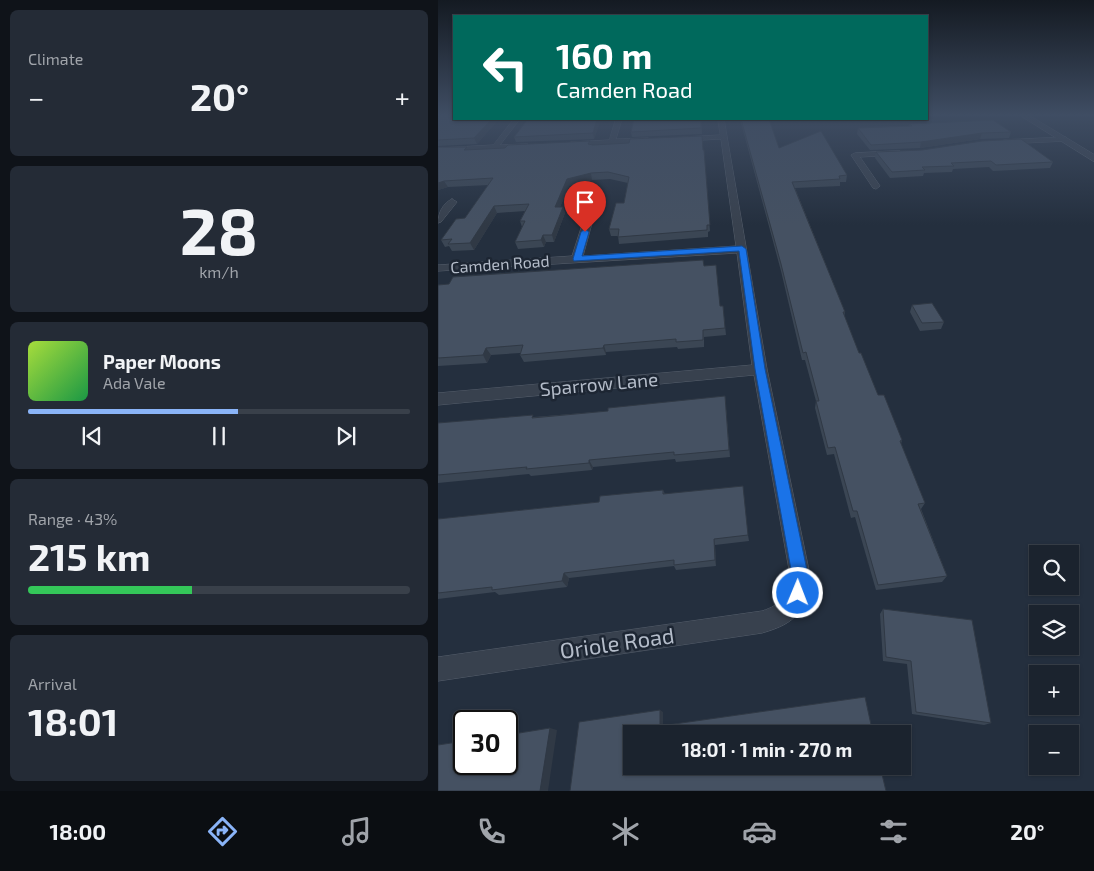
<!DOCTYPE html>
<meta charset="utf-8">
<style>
:root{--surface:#1b232e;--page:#242b36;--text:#f1f3f6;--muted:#a0a4aa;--line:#39404a;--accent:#8ab4f8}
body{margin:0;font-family:"Exo 2",sans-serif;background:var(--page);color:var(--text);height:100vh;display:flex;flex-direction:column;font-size:19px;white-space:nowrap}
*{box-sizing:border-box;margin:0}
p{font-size:16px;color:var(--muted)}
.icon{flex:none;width:28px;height:28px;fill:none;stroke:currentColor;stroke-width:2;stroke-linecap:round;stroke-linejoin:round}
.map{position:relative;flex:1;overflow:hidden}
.details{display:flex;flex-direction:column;gap:10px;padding:10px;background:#0f1319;width:438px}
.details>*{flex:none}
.guide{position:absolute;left:15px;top:15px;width:475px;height:105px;border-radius:0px;box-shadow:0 1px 4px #0004,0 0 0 1px var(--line);background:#00695c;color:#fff;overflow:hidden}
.tools{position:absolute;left:591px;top:545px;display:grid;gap:10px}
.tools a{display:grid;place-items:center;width:50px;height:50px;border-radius:0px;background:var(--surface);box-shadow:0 1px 4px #0004,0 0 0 1px var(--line);font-size:25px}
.speed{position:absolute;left:15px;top:710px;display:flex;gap:10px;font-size:25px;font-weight:700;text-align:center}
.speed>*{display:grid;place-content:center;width:65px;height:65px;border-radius:50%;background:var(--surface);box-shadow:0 1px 4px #0004,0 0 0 1px var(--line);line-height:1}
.speed .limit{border:2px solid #111;border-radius:8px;background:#fff;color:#111}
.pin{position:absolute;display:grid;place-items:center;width:42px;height:42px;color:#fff;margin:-51px -21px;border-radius:50% 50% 50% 0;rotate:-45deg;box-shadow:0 0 5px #0007}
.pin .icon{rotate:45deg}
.me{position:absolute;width:55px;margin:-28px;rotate:1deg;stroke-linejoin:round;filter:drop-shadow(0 0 4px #0008)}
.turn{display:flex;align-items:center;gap:18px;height:105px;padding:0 20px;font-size:22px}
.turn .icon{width:65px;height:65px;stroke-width:2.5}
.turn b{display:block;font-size:35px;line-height:42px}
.big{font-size:38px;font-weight:700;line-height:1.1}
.details .widget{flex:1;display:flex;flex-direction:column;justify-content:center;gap:8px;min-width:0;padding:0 18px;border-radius:8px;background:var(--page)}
.details .dial{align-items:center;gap:0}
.dial b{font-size:65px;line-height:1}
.song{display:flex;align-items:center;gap:15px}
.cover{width:60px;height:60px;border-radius:8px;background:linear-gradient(135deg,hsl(80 70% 55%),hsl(140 70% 35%))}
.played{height:5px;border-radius:2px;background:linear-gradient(90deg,var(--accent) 55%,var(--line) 55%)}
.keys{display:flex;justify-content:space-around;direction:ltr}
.heat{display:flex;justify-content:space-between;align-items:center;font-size:28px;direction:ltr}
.charge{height:8px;border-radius:4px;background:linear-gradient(90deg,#34c759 43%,var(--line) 0)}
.trip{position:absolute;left:185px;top:725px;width:288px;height:50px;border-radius:0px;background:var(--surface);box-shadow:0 1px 4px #0004,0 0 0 1px var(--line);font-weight:700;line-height:50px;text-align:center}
.tabs{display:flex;height:80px;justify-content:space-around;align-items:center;background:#0b0e12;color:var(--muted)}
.tabs .icon{width:35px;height:35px}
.tabs .selected{color:var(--accent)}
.tabs b{font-size:22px;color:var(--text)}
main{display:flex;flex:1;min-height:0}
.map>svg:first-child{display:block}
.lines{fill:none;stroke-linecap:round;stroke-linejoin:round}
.minor-casing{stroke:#565f6c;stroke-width:1}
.tertiary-casing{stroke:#565f6c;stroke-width:1}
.minor{fill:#38414e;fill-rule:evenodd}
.tertiary{fill:#38414e;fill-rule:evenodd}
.wall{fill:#3b4654}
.shaded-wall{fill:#303945}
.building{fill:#455162;stroke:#303945}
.route{fill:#1a73e8;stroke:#114b97}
.labels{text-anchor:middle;stroke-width:5;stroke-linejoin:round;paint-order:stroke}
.far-street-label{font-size:16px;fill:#b4bcc9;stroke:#1d2633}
.street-label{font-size:19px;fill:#b4bcc9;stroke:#1d2633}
.near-street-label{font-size:22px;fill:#b4bcc9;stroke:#1d2633}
</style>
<main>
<section class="details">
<div class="widget"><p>Climate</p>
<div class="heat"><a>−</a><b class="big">20°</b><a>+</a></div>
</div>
<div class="widget dial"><b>28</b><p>km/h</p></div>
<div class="widget">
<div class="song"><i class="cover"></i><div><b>Paper Moons</b><p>Ada Vale</p></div></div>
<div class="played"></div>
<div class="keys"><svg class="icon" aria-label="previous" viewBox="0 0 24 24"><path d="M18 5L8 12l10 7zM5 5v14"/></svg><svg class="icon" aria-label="pause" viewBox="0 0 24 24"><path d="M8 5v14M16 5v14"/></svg><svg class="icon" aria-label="next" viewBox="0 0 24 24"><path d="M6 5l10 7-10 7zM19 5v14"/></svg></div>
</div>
<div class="widget"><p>Range · 43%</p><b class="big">215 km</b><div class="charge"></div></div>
<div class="widget"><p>Arrival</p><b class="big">18:01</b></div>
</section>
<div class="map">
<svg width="657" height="791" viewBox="0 0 657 791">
<rect width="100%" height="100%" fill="#242f3e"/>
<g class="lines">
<defs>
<path id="minor" d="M76 119H82L62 145 87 144H90V148L0 152V148L55 145Z
M178 119H184L178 139 210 138 214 140 210 142 133 146 129 144 133 142 171 140Z
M280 119H286L329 369 372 575C368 611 359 623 324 633L0 681V657L324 611C344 605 349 595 352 575L316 375 0 405V393L314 365 299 253 0 271V265L134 256 154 194 158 191 162 194 145 256 298 246 283 139 245 141 241 139 245 137 282 135Z
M625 137H628V141L566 144 562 142 566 140Z
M462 151V155H459L422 157 442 186 438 189 435 188 413 155 417 153Z
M14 199 19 202 3 222 0 223C0 213 5 203 14 199Z"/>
<path id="tertiary" d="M580 114H589L657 155V162Z"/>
</defs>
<use href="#minor" class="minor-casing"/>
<use href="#tertiary" class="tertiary-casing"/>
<use href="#minor" class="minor"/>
<use href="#tertiary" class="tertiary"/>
</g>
<path class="wall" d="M0 114 61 119 39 144 0 146Z
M90 119H163L156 139 78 142 76 137Z
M263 119 264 134 194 137 193 132Z
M302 119H331L341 148 409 175 408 182H402V186L357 188 407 312 406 317 421 353 440 395 464 440 463 444 487 503 483 509 509 576 504 582 438 590 417 517 413 518 396 454 389 455 377 408 378 401 367 360H364L343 271Z
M472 124 573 132 571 138 542 139 482 148 432 150 419 134 420 128 471 126Z
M264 136 272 231 270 232V237L181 244 180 236H173L171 229 186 203 190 183 172 179 154 180 131 186 122 207H125L127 213 116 242H108L106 247 80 249 77 242 84 227 82 221 87 211 59 213 36 250 14 251 11 246 7 247 3 240 27 218 51 185 10 187 0 190V147L30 150 67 148 152 141 153 145 191 143Z
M438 152 615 162 612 168 555 171 551 167 515 169 514 172 486 173 485 176 452 178 437 158Z
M265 260 266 266 282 306H285L288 335 266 337V347L240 349 239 347 168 352V355L86 362 82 355V353L53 355 49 363 0 366V285Z
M474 305 506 322 503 329 482 331 472 312Z
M287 396 292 457 238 462 237 459 155 467 154 470 93 476 91 474 0 483V423L96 417 170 411Z
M225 490 227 494 310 535 311 541 277 545 278 566 238 570 236 566 131 578 129 587 61 595 57 592 0 599V519L161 502Z
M445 609 553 723 546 725 474 714 469 664 445 661 442 614Z"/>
<path class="shaded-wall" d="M54 119H61L39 144 36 138Z
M159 119H163L156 139 155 133Z
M544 133 542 139 482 148 483 142Z
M153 173 154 180 131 186 119 214 117 207 129 179Z
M6 181 10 187 0 190V183Z
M56 206 59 213 36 250 32 243Z
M125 207 127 213 116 242 114 235Z
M105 235 108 242 106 247 103 240Z
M166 345 168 352V355L165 348Z
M48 348 53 355 49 363 45 355Z
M151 460 155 467 154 470 151 463Z
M276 539 277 545 278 566 277 560Z
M126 573 131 578 129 587 124 581Z
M222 710 225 712V728L222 726Z
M112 728 119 730 110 791H102Z"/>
<path class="building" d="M0 114H16V119H54L36 138 0 140Z
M90 119H159L155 133 76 137Z
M196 119H263V128L193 132Z
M303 119H331L341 148 383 131 409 175 401 176 402 179 354 182 407 312H405L421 353H423L440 395H446L464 440 462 441 487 503 480 504 509 576 440 585 419 511H415L397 447 390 448 378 401H381L368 352 365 353 343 264Z
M555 120 573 132 544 133 483 142 433 145 420 128 474 126 472 124Z
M264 136 265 150H266L272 225H269V230L180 237 181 229H171L178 203H186L191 177 170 172 153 173 129 179 117 207H125L114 235H105L103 240 77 242 87 221H82L91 204 56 206 32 243 10 244 14 239 3 240 18 219 27 218 55 178 6 181 0 183V147H29L26 150 67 148 70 145 152 141 150 144 155 145 191 143 192 139Z
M583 139 615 162 558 165 553 161 513 163 516 166 484 167 487 170 454 172 438 152 484 150 544 141Z
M265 260 266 266 278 265 282 306H285L287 328 265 330V340L238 342V339L166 345 165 348 82 355 85 345 48 348 45 355 0 358V285L11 284 15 277Z
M494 303 506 322 484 323 474 305Z
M287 396 291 450 236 455V452L151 460V463L88 469 89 467 0 475V423L95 415 94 418 170 411V408Z
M305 486 310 535 276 539 277 560 236 565V560L126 573 124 581 54 590V587L0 593V519L161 502 162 496 225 490V494Z
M445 609 534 620 553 723 478 712 473 661 448 657Z
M427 697 435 734H194V766H442L448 791H132L141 722 222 710V726Z
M112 728 102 791H0V745L26 741V764H69V735Z"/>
<linearGradient id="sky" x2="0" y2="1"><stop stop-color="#141a22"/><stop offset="0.51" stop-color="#3f4d63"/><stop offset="1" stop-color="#3f4d63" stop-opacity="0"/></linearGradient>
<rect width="657" height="225" fill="url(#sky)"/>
<path class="route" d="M147 229 151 232 144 256 304 246 308 249 327 369 370 575 366 599 360 601 354 599 352 593 354 575 317 369 301 251 136 261 135 259 143 232Z"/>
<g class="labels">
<g class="far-street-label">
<text transform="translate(62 264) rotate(-4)" y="6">Camden Road</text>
</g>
<g class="street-label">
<text transform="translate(161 384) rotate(-5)" y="7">Sparrow Lane</text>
</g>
<g class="near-street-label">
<text transform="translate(179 643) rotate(-8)" y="8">Oriole Road</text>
</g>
</g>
</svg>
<div class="tools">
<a><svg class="icon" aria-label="search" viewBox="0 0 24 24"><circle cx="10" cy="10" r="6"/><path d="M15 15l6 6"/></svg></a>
<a><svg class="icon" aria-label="layers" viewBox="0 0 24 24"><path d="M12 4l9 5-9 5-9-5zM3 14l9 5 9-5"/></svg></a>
<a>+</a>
<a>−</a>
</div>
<div class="speed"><div class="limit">30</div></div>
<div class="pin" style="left:147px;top:232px;background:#d93025"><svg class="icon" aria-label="arrive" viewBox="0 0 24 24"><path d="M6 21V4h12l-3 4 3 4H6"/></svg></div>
<svg class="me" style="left:360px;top:593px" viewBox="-20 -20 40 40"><circle r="17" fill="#1a73e8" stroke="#fff" stroke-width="3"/><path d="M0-11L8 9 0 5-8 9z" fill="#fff"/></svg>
<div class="trip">18:01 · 1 min · 270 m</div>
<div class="guide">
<div class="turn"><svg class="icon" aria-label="left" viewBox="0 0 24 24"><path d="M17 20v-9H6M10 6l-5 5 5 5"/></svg><div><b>160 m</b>Camden Road</div></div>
</div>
</div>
</main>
<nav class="tabs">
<b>18:00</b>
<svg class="icon selected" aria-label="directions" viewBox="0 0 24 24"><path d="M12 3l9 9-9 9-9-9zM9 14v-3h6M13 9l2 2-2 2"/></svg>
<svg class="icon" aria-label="music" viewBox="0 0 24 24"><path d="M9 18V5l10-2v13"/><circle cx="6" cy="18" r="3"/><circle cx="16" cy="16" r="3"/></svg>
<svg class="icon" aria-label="phone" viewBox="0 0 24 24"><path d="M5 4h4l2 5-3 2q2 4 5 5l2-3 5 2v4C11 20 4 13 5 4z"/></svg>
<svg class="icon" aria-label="climate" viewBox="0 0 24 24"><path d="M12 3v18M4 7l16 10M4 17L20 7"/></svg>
<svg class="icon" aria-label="car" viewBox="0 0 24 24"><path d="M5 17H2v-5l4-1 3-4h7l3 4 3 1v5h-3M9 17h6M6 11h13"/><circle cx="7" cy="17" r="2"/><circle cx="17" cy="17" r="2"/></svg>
<svg class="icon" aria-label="filters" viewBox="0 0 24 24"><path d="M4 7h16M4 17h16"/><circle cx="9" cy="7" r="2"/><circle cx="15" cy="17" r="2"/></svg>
<b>20°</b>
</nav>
